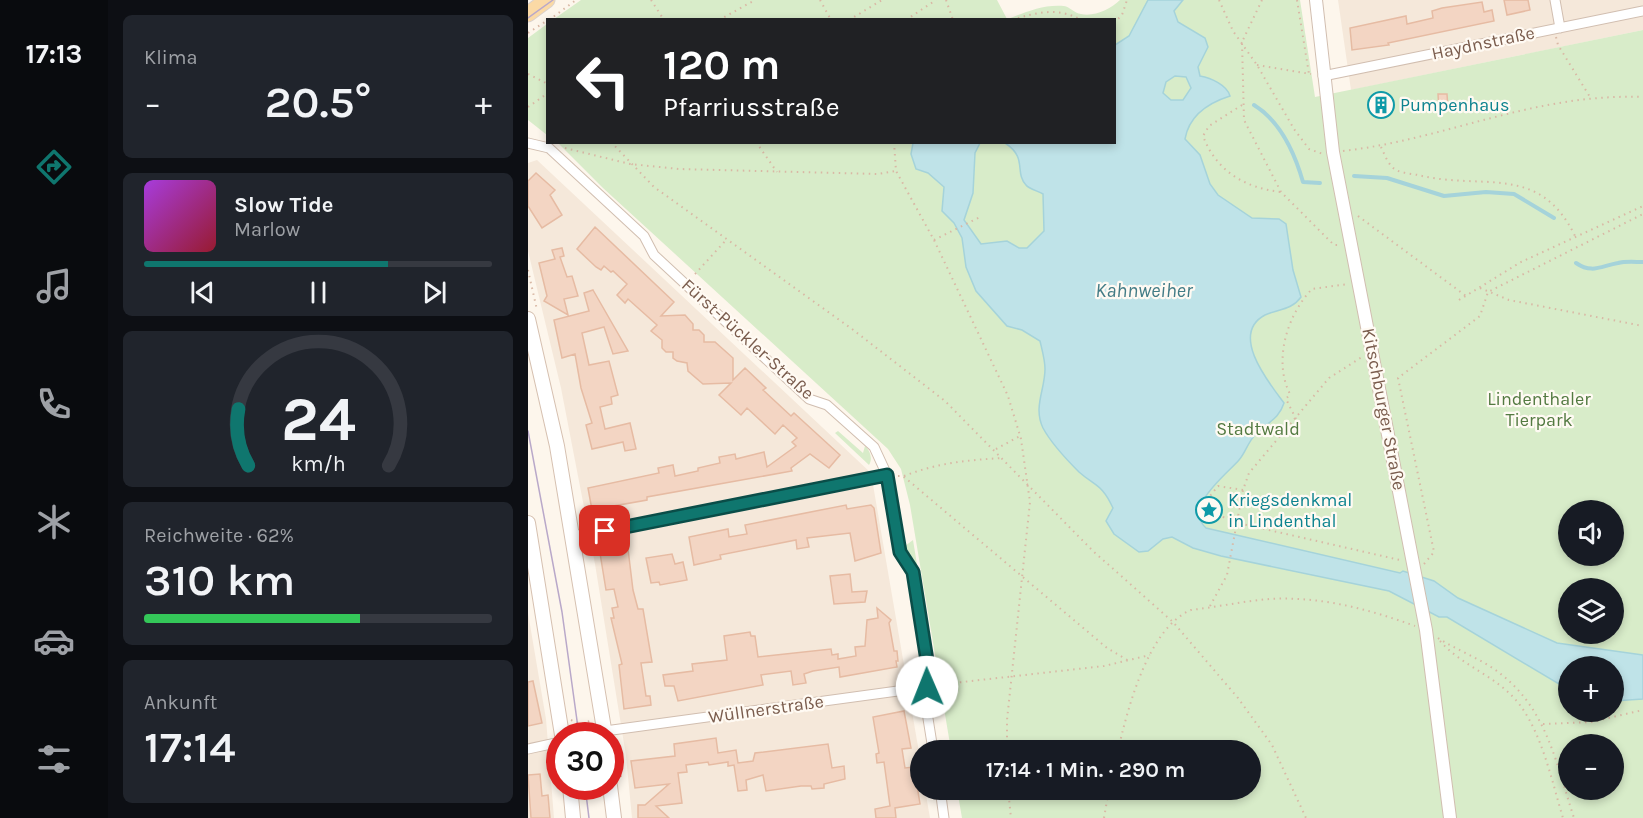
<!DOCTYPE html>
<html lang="de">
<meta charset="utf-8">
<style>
:root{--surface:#171b24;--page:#20242c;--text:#f1f3f6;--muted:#9ea1a6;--line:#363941;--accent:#0f766e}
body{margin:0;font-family:Karla,sans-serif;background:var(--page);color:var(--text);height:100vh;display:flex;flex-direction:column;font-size:22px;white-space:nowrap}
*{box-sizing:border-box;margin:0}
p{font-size:20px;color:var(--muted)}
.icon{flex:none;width:33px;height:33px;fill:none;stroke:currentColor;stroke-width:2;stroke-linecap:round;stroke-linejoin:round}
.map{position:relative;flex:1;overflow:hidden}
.sheet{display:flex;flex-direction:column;gap:15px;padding:15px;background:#0d0f14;width:420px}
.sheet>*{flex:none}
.guide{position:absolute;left:18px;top:18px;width:570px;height:126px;border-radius:0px;box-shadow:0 3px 9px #0003;background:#202124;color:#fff;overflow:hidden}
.fabs{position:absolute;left:1030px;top:500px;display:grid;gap:12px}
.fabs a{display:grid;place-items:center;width:66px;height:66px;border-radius:50%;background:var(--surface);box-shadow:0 3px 9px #0003;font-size:30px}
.speed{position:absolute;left:18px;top:722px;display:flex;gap:12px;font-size:30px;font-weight:700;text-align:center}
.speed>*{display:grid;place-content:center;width:78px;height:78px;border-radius:50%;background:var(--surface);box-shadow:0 3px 9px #0003;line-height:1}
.speed .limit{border:9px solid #d22;background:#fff;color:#111}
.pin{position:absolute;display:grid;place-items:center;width:51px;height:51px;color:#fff;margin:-26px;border-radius:12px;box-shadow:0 3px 9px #0006}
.me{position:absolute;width:66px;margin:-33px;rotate:359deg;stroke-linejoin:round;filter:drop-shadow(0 0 4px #0008)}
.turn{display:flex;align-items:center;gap:21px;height:126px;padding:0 18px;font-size:27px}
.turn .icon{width:78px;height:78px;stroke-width:2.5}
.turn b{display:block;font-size:42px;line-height:51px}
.big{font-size:45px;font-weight:600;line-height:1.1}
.sheet .widget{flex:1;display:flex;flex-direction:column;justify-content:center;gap:9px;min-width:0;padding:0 21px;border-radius:9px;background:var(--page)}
.sheet .dial{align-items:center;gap:0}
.dial svg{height:156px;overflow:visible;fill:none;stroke:var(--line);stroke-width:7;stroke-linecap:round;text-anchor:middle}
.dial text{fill:var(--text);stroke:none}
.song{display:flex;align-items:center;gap:18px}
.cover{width:72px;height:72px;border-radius:9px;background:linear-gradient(135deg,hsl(280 70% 55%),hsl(350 70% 35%))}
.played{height:6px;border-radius:3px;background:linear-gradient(90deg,var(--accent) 70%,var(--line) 70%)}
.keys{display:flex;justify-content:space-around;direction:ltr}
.heat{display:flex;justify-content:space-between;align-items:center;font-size:33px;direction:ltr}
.charge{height:9px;border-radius:4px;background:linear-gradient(90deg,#34c759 62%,var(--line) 0)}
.trip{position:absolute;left:382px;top:740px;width:351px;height:60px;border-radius:30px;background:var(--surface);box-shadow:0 3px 9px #0003;font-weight:600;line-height:60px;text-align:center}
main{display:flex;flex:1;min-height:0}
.dock{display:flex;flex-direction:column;width:108px;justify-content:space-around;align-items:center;background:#090b0e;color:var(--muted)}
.dock .icon{width:42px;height:42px}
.dock .selected{color:var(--accent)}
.dock b{font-size:27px;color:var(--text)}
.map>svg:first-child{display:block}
.residential{fill:#f5e8da}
.green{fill:#d8ecc9;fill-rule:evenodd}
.water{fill:#bfe3e8;stroke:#a5d3da;stroke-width:1.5;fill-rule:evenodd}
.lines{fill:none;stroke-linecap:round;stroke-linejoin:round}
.stream{stroke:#a5d3da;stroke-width:4}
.building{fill:#f3d5c3;stroke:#e6bba3;stroke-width:1.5}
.minor-casing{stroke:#d1beb0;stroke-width:11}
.tertiary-casing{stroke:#d1beb0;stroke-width:14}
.secondary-casing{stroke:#d6c0b0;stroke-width:16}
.primary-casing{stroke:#dad1cd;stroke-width:17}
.path{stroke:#d9b8a5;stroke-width:2;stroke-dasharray:1.5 4.5;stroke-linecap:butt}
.minor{stroke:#fff;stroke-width:9}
.tertiary{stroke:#fff;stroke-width:12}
.secondary{stroke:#fff;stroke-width:14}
.primary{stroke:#fbd9a5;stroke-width:15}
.tram{stroke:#b9a8c9;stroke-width:1.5}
.route-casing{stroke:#0a4d48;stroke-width:15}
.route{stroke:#0f766e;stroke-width:10}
.labels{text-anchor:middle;stroke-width:4.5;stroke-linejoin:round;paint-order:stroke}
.street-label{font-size:18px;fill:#7a5c4d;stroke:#fffaf3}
.culture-label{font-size:18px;fill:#0d838f;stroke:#fffaf3;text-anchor:start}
.park-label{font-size:18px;fill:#537a41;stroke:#fffaf3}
.water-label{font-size:20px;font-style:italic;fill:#437c86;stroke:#fffaf3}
</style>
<main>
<nav class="dock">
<b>17:13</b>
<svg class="icon selected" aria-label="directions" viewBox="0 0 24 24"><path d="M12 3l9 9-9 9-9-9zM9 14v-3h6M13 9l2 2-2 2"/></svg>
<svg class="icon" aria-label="music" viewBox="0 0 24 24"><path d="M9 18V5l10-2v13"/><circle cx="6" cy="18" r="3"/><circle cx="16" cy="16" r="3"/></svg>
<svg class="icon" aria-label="phone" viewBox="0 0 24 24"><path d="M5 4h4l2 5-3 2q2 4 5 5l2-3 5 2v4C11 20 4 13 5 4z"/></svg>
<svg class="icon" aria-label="climate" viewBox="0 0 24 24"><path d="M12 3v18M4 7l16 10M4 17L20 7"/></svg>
<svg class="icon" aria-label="car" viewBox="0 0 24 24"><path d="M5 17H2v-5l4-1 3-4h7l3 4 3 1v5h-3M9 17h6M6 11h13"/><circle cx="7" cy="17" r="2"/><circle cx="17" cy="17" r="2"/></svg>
<svg class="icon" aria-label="filters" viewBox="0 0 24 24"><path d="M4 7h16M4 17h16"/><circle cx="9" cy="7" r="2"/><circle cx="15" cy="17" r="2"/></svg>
</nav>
<section class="sheet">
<div class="widget"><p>Klima</p>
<div class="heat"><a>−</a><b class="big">20.5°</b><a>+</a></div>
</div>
<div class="widget">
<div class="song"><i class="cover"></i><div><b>Slow Tide</b><p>Marlow</p></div></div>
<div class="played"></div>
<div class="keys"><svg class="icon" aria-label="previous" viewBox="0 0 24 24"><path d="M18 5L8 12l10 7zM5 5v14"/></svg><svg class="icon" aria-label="pause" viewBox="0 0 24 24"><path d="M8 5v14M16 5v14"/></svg><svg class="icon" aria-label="next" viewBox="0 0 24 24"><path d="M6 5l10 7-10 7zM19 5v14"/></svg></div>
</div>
<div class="widget dial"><svg viewBox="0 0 100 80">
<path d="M14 69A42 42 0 1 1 86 69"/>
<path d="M14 69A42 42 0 0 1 9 40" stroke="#0f766e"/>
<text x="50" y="56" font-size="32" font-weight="700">24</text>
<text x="50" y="72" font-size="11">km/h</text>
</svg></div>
<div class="widget"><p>Reichweite · 62%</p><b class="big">310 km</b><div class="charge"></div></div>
<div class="widget"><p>Ankunft</p><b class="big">17:14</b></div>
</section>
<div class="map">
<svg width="1115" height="818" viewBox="0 0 1115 818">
<rect width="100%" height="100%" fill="#fdf6ec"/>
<path class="residential" d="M810 0H1115V30L823 90Z
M9 160 343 473 393 764V789H397L402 818H104L98 756 67 564 33 388 0 251V163Z
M0 613 18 719 26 818H0Z"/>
<path class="green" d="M53 0H469L479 19H26Z
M592 0H772L787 97 1115 30V818H434L429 789H723V750H423L382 505 373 469 360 449 75 188 30 143 586 142V20L480 19C498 12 516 4 536 6 542 7 546 13 553 14 566 17 583 9 592 0ZM1041 510H1086V555H1041ZM1041 588H1086V633H1041ZM1041 666H1086V711H1041ZM1041 744H1086V789H1041Z
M19 24V135L0 120V38Z
M310 431 335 453 337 446C342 450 345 459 341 465L307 433Z
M385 540 407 675H406L387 562 377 546Z"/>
<path class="water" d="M620 0H655L646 11 650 22 677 38 680 47 670 67 672 76C683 78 699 85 702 96 680 103 661 116 657 139L672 155 682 184 690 195 724 218 751 219 758 224 765 270 773 297C764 310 750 309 737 315 701 334 741 383 756 403 751 419 740 422 729 433 720 441 718 452 711 460 698 475 655 507 678 528L872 573 875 571 906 581 930 598 1029 643 1115 655V699L1086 701V666H1041V690L919 617H911L861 591 693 556 665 548 644 537 635 539 620 551 611 552 586 534 578 521 585 508C574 484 568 487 551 472 539 460 523 443 515 428 505 407 517 390 517 369 517 360 514 350 512 341L494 330 479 326 448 291 438 267 434 238 426 223 414 211 416 187 400 173 388 169 383 154 385 143H452L447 153 445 193 436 220 453 244 479 241 491 248H499L516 231 515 194C510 191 501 189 498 185 486 172 500 158 477 143L586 142 587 45 601 36ZM647 76 658 77 663 88 655 100H643L635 93 638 82Z"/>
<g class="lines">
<path class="stream" d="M726 105C752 121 767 154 775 182L792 183
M826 176 859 178 916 196 958 192 986 194 1026 218
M1048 263C1064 274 1073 266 1090 263 1097 261 1107 262 1115 262"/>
</g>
<path class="building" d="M976 0H1000L1002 10 979 15Z
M954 2 956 12 964 10 966 21 860 43 861 45 824 50 822 28 878 16 879 24 905 18 904 11 914 8Z
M910 94H919L920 109 911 110Z
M8 173 27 190 22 195 34 215 14 228 0 206V181Z
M67 227 146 302 133 316 157 315 165 324V330H171L176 335V342H187L205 358V380L217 368 238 388 235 390 263 416 266 413 312 455 301 468 282 454 263 468 264 471 119 497V500L80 507V509L64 510 60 488 131 473 130 468 145 465 147 476 170 471V468L192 463 191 457 207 454 208 459 236 452 239 467 268 446 264 442 269 438 255 425 247 434 219 408 213 415 191 395 203 383 175 384 160 371 159 363 149 361 145 358V352H138L134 348V340L123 331 129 325 100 299 97 303 89 295 99 284 85 271 83 272 76 266 73 270 68 267 49 249Z
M34 248 36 256 32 257 39 277 44 276 50 296 36 299 40 315 16 301 19 296 11 263 27 259 24 250Z
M65 290 100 351 85 354 76 327 54 333 61 365 81 361 90 395 83 397 84 404 72 407 77 429 102 423 108 449 97 451 95 442 64 449 58 425 64 423 53 388 47 354 34 358 26 320 61 311 56 293Z
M318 505 319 509 343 505 346 508 353 553 327 561 322 533 279 538 281 547 269 549 268 540 192 555 193 559 166 565 161 537 200 529 201 537 219 534 217 525Z
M91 547V550L100 549 105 590 110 609H115L124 662 113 663 118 696H122L123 705 96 709 91 665 94 664 83 618H86L84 608 90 607 86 589 78 590 72 553Z
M144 554 147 564 155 562 159 580 132 585 131 582 123 583 118 558Z
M322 574 324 592 339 591 337 602 306 604 302 576Z
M349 608 363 620 361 623 366 651H369L370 661H368L369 667 312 677 311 667 285 671 276 674 278 683 265 685 263 671 233 675 235 685 150 701 146 686H137L135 675 165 671 164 664 199 660 196 636 222 632 223 636H227L230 657 303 649 304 655 310 654V659L328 656 327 647 337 646 339 620 350 618Z
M5 681 14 723 0 726V682Z
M376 711 383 748 374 749 377 768 386 767 392 804 367 808 368 818H348L347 809 362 806 356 762 349 763 348 754 351 753 345 717Z
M188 738 190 753 208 750 210 763 225 761 227 753 300 744 304 768 316 766 317 779 296 784V788L284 789 283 786H273L238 791 235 775 218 780 219 790 210 791 206 765 200 766V762L181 765 180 762 158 765 159 772 150 773 154 803 128 806 141 818H110V805H117L141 784 107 788 103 761 147 756 146 744Z
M12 774 14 796 20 795 22 818H3L0 775Z"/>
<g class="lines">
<defs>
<path id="minor" d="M1027 0 1032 28
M795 76 1115 11
M0 143 21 148 116 236 126 255 281 399 299 405 346 447 359 475 372 552 385 572 400 667 398 706 405 750
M45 536 359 475
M77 731 399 687
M0 749 32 742
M412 789 416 818"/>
<path id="tertiary" d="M788 0 805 152 898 630 922 818"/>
<path id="secondary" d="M0 319 29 446 77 735
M0 523 34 735
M42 786 45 818
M82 786 86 818"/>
<path id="primary" d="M0 14 19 0"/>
</defs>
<use href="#minor" class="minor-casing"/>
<use href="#tertiary" class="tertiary-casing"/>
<use href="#secondary" class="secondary-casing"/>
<use href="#primary" class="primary-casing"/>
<path class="path" d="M123 0 136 20
M292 0 303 20
M418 0 425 20
M691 0 705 31 729 65 766 129 781 149 795 154
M734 0 714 42 716 120 753 192 806 245H812
M769 0 781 74
M21 20 48 0
M191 20 227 0
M321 20 354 0
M378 20 408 0
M484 20C509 12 530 7 553 20
M586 23 594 15 599 0
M0 33 20 20
M1028 37 1030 45 1062 97
M729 65 783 74
M0 74 20 84
M714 105 681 126 675 136C688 171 717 188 753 192
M0 107 20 93
M83 142 126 187 324 329 417 401 565 551 645 622 710 698 744 745 778 818
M228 142 249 172
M366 142 368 171 406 240 480 396 493 439 502 502 479 720V750
M853 147C857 155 860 165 868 170 874 173 884 174 890 175 954 191 1011 162 1047 236
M37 148 102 164 151 169 350 174 368 171
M815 151C919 139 1006 93 1115 97
M830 216 938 296
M406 240 452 217
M0 270 9 310
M167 274 199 239
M952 288 981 300 1115 326
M931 300 993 262 1115 206
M768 419 758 399 762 394C745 361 759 315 784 289L820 284
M468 449 492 436
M370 476H375L579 648 601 661
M376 476C409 463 440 460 475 458
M715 490 690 486 682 496 685 513 710 523 872 560
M896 564 906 552 870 378 952 316 960 292 1115 214
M682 606 699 575 715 490 721 473 801 378 834 357
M910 638C927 649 946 656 963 667 1018 703 1027 760 1046 818
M912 641C931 663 960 673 981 693 1012 721 1023 779 1035 818
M408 685 576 666 622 655
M43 720 53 724 62 721
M60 723 61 735
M1015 724 1063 722 1115 710
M88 740 93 779
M82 748 89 747
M590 750C600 708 620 628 663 610 689 607 716 601 742 599 792 596 840 609 887 626
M27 755 30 782
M480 789 483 818
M576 818 581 789"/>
<use href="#minor" class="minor"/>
<use href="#tertiary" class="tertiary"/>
<use href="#secondary" class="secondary"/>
<use href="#primary" class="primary"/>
<path class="tram" d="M0 18 25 0
M0 431 34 612 51 735
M57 786 61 818"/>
</g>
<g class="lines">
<defs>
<path id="route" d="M77 531 359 475 372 552 385 572 400 667 399 687"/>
</defs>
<use href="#route" class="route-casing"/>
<use href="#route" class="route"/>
</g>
<defs>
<symbol id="building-ring" viewBox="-11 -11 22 22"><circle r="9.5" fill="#fffaf3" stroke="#0f9aa8" stroke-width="1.5"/><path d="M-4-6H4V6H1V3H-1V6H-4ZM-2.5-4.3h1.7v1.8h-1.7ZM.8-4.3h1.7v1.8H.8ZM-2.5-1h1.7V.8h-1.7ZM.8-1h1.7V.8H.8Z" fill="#0f9aa8"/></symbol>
<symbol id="sight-ring" viewBox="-11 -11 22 22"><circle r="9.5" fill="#fffaf3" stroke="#0f9aa8" stroke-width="1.5"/><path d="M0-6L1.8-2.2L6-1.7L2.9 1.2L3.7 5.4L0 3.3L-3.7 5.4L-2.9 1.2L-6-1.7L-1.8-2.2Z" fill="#0f9aa8"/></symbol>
</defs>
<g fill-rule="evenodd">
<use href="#building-ring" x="838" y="90" width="30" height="30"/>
<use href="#sight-ring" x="666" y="495" width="30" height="30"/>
</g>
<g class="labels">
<g class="street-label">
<text transform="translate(955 43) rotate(-12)" y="6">Haydnstraße</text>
<text transform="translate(220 339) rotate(42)" y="6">Fürst-Pückler-Straße</text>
<text transform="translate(856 409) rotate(79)" y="6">Kitschburger Straße</text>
<text transform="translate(238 709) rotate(-8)" y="6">Wüllnerstraße</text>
</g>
<g class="culture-label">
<text x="872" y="111">Pumpenhaus</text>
<text x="700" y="506">Kriegsdenkmal<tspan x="700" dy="21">in Lindenthal</tspan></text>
</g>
<g class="park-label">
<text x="1011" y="405">Lindenthaler<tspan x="1011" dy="21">Tierpark</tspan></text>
<text x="730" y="435">Stadtwald</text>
</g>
<g class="water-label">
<text x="616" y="297">Kahnweiher</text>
</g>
</g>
</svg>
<div class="fabs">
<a><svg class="icon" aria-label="sound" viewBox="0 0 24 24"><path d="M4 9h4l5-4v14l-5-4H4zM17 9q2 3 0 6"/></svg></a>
<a><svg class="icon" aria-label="layers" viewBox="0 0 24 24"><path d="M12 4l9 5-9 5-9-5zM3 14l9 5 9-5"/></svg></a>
<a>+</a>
<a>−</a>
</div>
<div class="speed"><div class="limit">30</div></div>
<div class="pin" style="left:77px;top:531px;background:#d93025"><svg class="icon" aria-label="arrive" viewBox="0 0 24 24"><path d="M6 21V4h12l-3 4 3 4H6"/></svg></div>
<svg class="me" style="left:399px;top:687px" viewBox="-20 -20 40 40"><circle r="19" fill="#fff"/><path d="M0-13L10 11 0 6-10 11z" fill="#0f766e"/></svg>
<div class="trip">17:14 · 1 Min. · 290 m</div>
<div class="guide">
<div class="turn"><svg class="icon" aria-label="left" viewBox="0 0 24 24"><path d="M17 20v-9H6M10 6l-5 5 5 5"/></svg><div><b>120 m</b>Pfarriusstraße</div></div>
</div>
</div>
</main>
